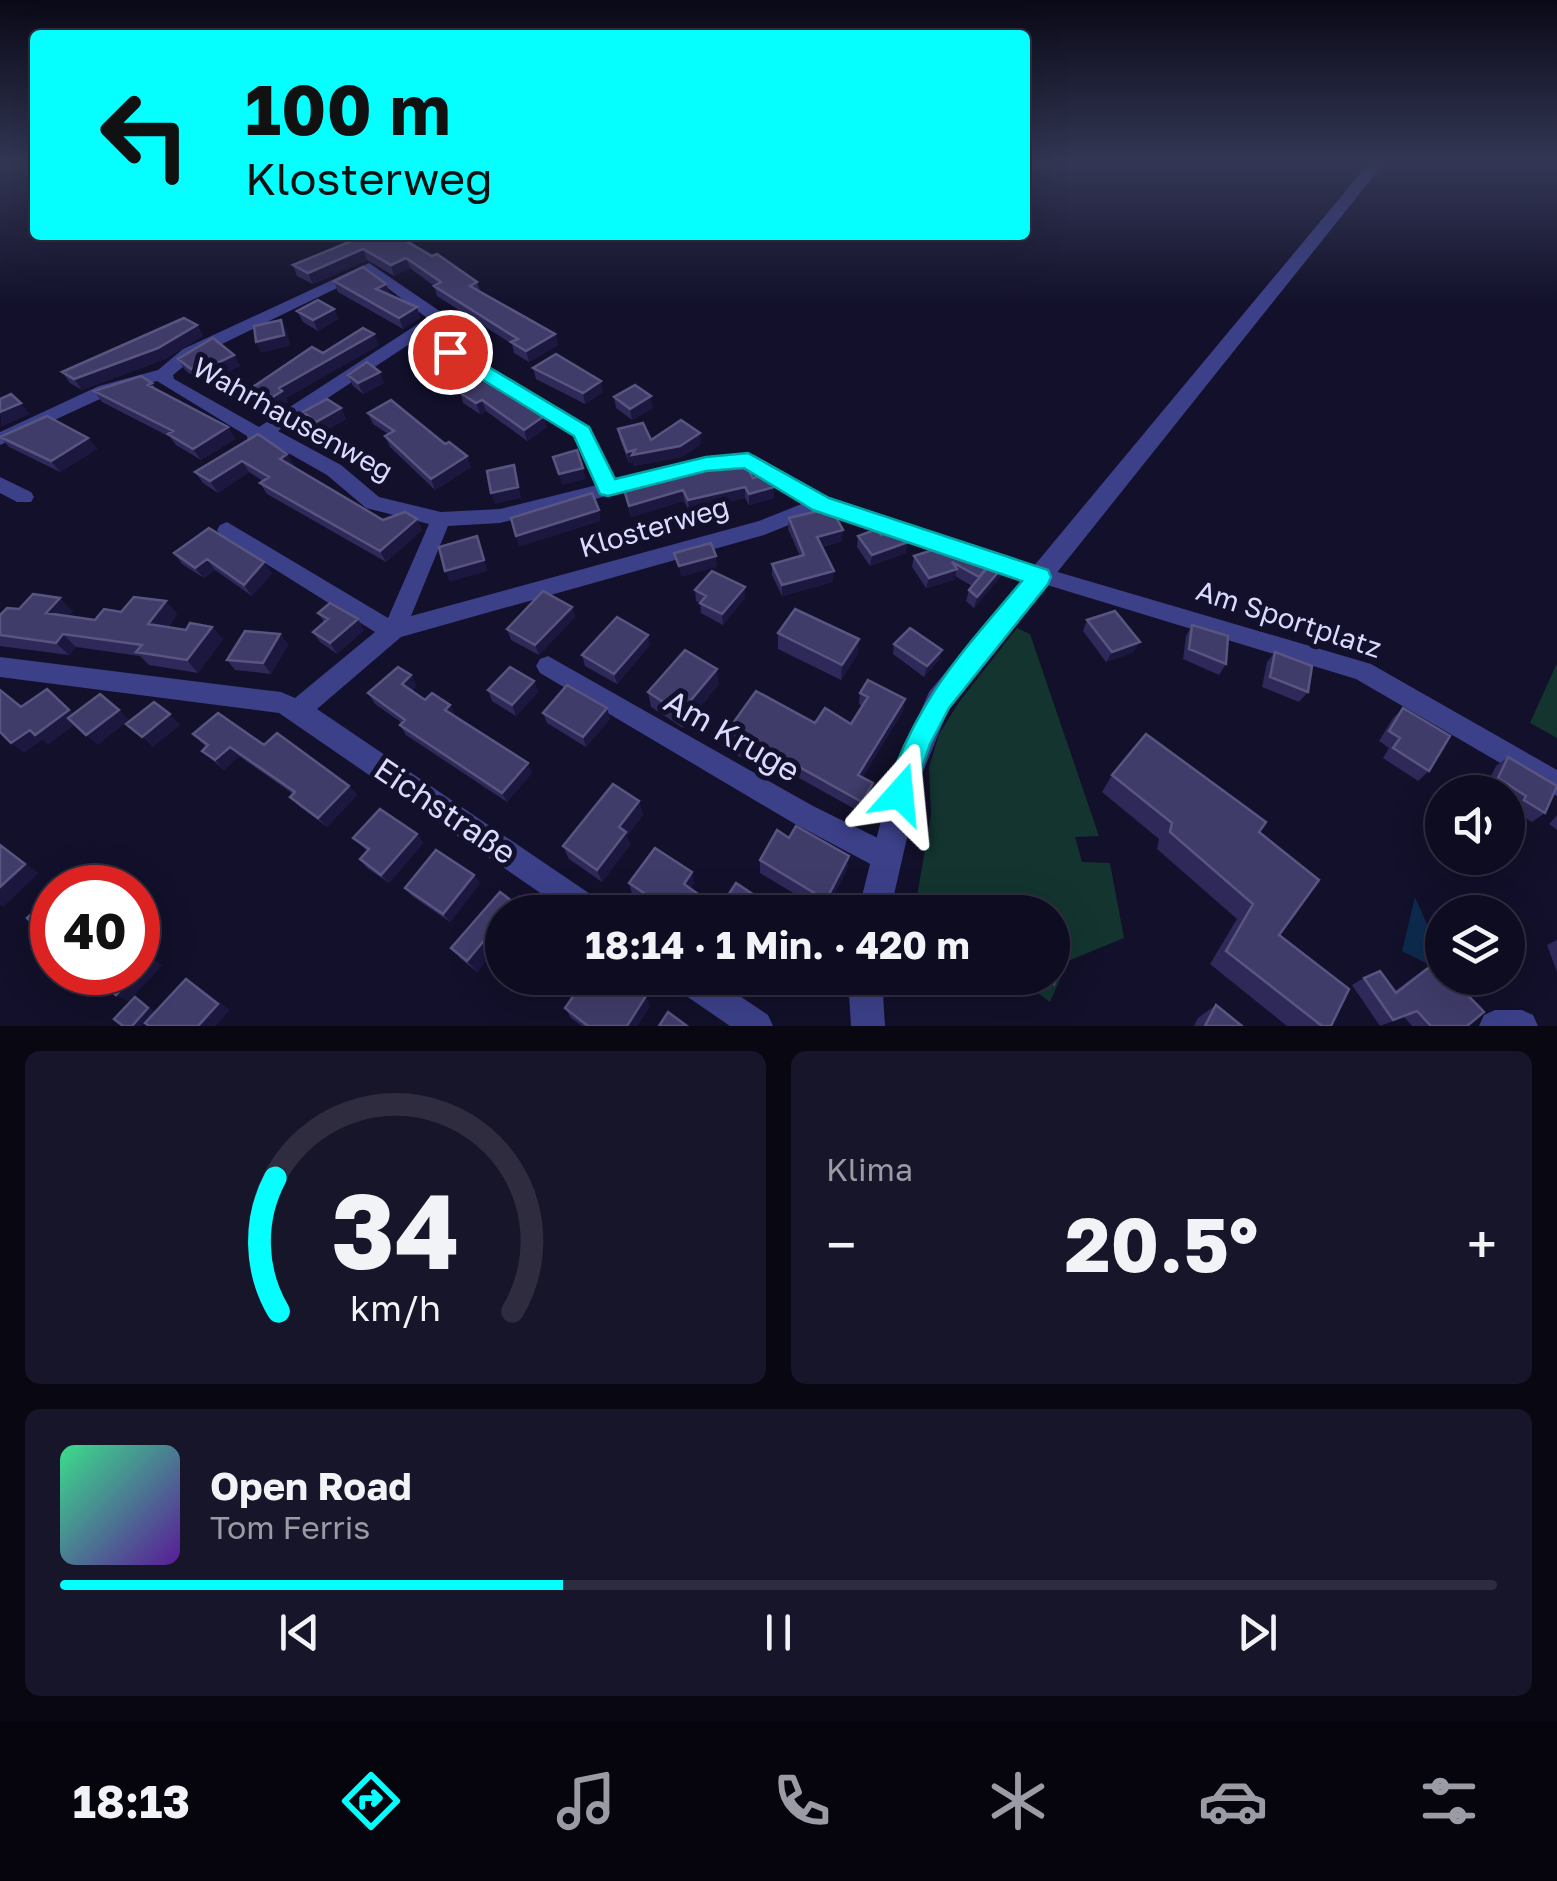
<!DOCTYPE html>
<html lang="de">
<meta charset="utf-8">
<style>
:root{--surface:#0e0c20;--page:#171529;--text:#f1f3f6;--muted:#9b9ba5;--line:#2e2c3e;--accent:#05ffff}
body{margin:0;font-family:"Golos Text",sans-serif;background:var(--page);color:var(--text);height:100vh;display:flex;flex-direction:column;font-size:38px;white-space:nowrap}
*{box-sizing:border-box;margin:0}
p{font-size:32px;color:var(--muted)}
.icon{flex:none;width:55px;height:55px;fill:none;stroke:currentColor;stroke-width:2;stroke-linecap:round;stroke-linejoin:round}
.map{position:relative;height:1026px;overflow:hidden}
.panel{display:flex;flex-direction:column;gap:25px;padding:25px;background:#080712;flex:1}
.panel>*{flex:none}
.guide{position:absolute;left:30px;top:30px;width:1000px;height:210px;border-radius:10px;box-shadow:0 10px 40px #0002,0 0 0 2px var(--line);background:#05ffff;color:#111;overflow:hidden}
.buttons{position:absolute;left:1425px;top:775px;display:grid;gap:20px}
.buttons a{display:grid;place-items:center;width:100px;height:100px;border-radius:50%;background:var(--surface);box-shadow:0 10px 40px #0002,0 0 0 2px var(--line);font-size:50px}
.speed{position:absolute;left:30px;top:865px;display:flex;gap:20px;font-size:50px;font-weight:700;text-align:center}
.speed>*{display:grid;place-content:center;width:130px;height:130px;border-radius:50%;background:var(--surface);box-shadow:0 10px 40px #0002,0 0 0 2px var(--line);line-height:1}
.speed .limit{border:15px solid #d22;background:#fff;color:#111}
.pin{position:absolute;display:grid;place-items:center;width:85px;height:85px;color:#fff;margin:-42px;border:5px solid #fff;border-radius:50%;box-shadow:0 2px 10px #0007}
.me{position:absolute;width:110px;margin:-55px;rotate:18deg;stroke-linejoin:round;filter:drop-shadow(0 0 8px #0008)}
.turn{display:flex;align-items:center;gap:35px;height:210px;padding:0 50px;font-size:45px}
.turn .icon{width:130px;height:130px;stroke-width:2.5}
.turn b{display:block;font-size:70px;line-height:85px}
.big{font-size:75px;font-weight:700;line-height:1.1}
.panel .widget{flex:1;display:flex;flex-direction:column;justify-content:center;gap:15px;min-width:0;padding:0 35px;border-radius:15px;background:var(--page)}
.panel .dial{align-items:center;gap:0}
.dial svg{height:260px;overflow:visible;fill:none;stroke:var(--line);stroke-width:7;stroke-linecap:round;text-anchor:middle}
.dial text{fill:var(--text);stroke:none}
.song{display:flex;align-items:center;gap:30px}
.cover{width:120px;height:120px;border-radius:15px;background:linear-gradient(135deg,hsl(150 70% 55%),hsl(270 70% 35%))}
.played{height:10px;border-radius:5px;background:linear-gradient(90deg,var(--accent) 35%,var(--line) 35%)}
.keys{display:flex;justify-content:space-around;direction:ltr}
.heat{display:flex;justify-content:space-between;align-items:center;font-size:55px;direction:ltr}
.panel .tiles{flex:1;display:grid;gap:25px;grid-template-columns:1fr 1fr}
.widget:last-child{grid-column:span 2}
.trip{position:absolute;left:485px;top:895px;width:585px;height:100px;border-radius:50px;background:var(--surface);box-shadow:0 10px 40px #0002,0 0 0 2px var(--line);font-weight:700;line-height:100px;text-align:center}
.tabs{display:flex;height:160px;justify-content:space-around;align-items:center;background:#06050d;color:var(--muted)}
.tabs .icon{width:70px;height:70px}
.tabs .current{color:var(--accent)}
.tabs b{font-size:45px;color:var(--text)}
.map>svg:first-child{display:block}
.green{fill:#13342f}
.water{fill:#0d2a4d}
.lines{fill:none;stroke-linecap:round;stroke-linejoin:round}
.minor{fill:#3c4089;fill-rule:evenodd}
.tertiary{fill:#3c4089;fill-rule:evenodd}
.wall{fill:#2e2958}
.shaded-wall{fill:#1b173e}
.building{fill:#403c6a;stroke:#585581;stroke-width:2.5}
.route{fill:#05ffff;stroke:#03a6a6;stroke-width:2.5}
.labels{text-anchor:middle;stroke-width:10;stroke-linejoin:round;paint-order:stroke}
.street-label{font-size:28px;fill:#dad9ff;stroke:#12102a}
.near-street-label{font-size:32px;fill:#dad9ff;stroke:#12102a}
</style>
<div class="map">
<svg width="1557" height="1026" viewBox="0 0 1557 1026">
<rect width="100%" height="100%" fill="#12102a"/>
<path class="green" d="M1017 628 1030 634 1099 836 1075 837 1082 862 1110 863 1124 938 1068 961 1050 1002 1017 978H1052V912H930L916 902 931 815 929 767 939 734 959 702Z
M1557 663V738L1530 723Z"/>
<path class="water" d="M1415 897 1442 959V971L1402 951Z"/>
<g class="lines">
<path class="minor" d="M369 263 441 312 443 320 428 332 588 428 614 480 706 457 755 455 828 499 911 529 1371 664 1557 770V796L1356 679 899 540 821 512 764 535 401 637 317 709 602 902 606 912H568L279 713 0 677V657L281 692 295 698 375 632 220 535 217 530 220 525 227 522 388 618 429 524 366 508 327 475 269 442H248L247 436 157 381 111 394 0 445V432L99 386 158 370 183 349ZM368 273 427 318 259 427 174 379 173 375 195 357ZM417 339 575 436 597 485 500 509 441 512 379 497 341 465 278 431ZM745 467 804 503 759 521 411 616 448 526 500 523 706 471Z
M0 477 31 492 34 497 31 502H17L0 493Z
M548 656 813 806 896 847 900 857 896 867 886 871 876 867 795 824 540 673 536 666 540 659Z
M672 978H713L768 1015 773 1026H730L676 989Z
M1495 1010H1522L1533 1015 1538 1026H1479L1484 1015Z"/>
<path class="tertiary" d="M1369 163H1384L949 708 921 777 890 912H858L892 777 929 692Z
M848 978H882L885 1026H851Z"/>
</g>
<path class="wall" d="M366 235 477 282 480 291 555 334 558 345 529 362 514 353 512 344 437 296 434 286 410 268 394 276 367 260 313 284 297 276 293 265Z
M334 281 386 284 390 295 417 307 420 318 403 329 338 292Z
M334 309 338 319 318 331 303 322 297 311Z
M197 325 203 336 165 359 82 390 70 383 62 372Z
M379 345 286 398 288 402 266 416 247 406 241 395 323 353Z
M234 355 240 366 211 380 207 376 198 380 185 370 178 359Z
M422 359 547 427 527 441 486 411 480 414 463 403 460 391 426 370Z
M533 368 603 392 585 404 536 379Z
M348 375 384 383 363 394 353 386Z
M152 383 157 390 228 427 235 439 201 460 176 445 170 437 102 402 94 391Z
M614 397 653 408 632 420 616 408Z
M341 408 346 419 322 433 308 424 303 412Z
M368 413 445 444 471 467 435 490 390 447 385 436 388 434 373 424Z
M618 429 651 440 701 444 682 457 634 466 633 462 629 463 620 440Z
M258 434 294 465 292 466 383 520 417 519 422 530 386 562 267 494 260 483 263 481 249 472 218 493 203 483 195 472Z
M0 437 88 438 97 449 60 472 9 447Z
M703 471 753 478 774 498 749 505 745 498 689 511 684 501 631 517 623 486Z
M789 518 842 541 822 547 833 582 782 596 772 575V564L800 556 788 529Z
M881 535 906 553 870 566 857 547 858 536Z
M945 552 988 566 1005 564 1002 575 974 608 966 601 969 590 972 586 955 576 954 580 926 588 912 567 914 556Z
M174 553 272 573 252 596 215 570 204 578 182 564Z
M695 590 745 598 723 625 701 613 700 603 696 601Z
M166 601 177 614 168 627 186 630 212 627 223 639 198 673 149 665 140 656 76 647 69 655 0 646V615L19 609 73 611 68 616 95 620Z
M572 607 575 617 539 655 511 640 507 629Z
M318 613 364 630 337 654 320 642 313 632 324 622Z
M1087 620 1134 652 1106 662 1083 631Z
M1192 625 1226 664 1219 675 1183 659 1186 636Z
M778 633 859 639 857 655 841 680 778 649Z
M280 634 288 645 271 674 235 670 227 660Z
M894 644 942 650 939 660 924 677 893 654Z
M650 645 617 684 585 666 582 655Z
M1275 652 1308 692 1299 702 1262 687 1267 662Z
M534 681 538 692 516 716 492 701 488 690Z
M719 684 683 728 651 707 648 692Z
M417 686 411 691 425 700 455 715 454 716 532 773 507 802 406 735 400 725 402 723 375 704 368 693Z
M860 693 905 699 903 711 862 778 871 794 860 812 767 760 761 769 724 748 723 737 815 723 851 724 862 706 859 704Z
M607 708 610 719 586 747 547 723 543 713Z
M1403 708 1429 771 1418 781 1383 758 1389 748 1379 741 1393 718Z
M193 734 264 745 349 786 357 795 327 827 299 806 290 797 293 794 239 756 224 770 202 751 206 747Z
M1508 757 1545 813 1532 822 1511 809 1513 805 1508 802V792H1493L1485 788 1496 766Z
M1112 775 1259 832 1279 935 1331 1026H1287L1210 964 1237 919 1157 849 1159 839 1102 792Z
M639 801 643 815 627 836 630 845 602 882 569 859 563 846Z
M1557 815V830L1549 824Z
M417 834 423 843 389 883 367 868 360 859 367 851 353 838Z
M789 838 849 856 847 869 825 912 760 873V860Z
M480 883 450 922 412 896 405 888Z
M629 883H694L690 888 719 909 780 912H660L632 894Z
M502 912V954L496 949 477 972 461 959 451 948Z
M1557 940V972L1547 945Z
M1436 962 1467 1026H1412L1404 1017 1380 1026 1352 985 1364 978 1395 991 1423 970Z
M1030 978H1052L1054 984 1049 991Z
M1216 1005 1242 1026H1194L1198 1018Z
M650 1006 637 1026H582L571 1018 565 1008Z"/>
<path class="shaded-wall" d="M363 249 367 260 313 284 308 273Z
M406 258 410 268 394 276 391 265Z
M386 284 390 295 376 289Z
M417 307 420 318 403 329 399 318Z
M334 309 338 319 318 331 313 320Z
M281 320 287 331 290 346 261 353 256 342Z
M197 325 203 336 165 359 82 390 74 379Z
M374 334 379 345 286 398 288 402 266 416 260 405 279 388Z
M555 334 558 345 529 362 526 351Z
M234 355 240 366 211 380 205 369Z
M200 365 207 376 198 380 191 369Z
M380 372 384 383 363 394 358 383Z
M601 381 603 392 585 404 583 393Z
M651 396 653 408 632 420 630 409Z
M482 400 486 411 480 414 476 403Z
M21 403 30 414 1 427 0 412Z
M341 408 346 419 322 433 316 422Z
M544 416 547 427 527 441 524 430Z
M228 427 235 439 201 460 193 449Z
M700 433 701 444 682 457 634 466 633 462 629 463 627 452Z
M88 438 97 449 60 472 51 461Z
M287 454 294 465 287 470 280 459Z
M467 456 471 467 435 490 431 479Z
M242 461 249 472 218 493 210 481Z
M514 465 521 498 495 504 491 493Z
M583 468 586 479 562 485 559 474Z
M745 487V498L689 511 688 500Z
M774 487V498L749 505V494Z
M683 490 684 501 631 517 629 506Z
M599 510 601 521 519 547 516 536Z
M417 519 422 530 386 562 380 551Z
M843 530 842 541 816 548 817 537Z
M477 536 488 571 450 582 445 571Z
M908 542 906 553 870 566 872 555Z
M716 556 717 567 681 577 679 566Z
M207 559 215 570 204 578 195 568Z
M264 562 272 573 252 596 244 585Z
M1005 564 1002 575 974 608 977 597Z
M957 569 954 580 926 588 929 578Z
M834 571 833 582 782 596V585Z
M745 587V598L723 625 722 614Z
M60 598 73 611 60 626 46 613Z
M166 601 177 614 160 637 148 624Z
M572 607 575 617 539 655 535 645Z
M358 619 364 630 337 654 330 643Z
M212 627 223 639 198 673 187 660Z
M63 634 76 647 69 655 56 643Z
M280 634 288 645 271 674 263 663Z
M648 635 650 645 617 684 614 674Z
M859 639 857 655 841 680 842 665Z
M1140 642 1134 652 1106 662 1112 652Z
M942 650 939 660 924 677 927 666Z
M717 669 719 684 683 728 680 713Z
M411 675 417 686 408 694 402 684Z
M534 681 538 692 516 716 512 705Z
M47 689 81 720 48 745 42 740 24 753 11 743Z
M905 699 903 711 857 786 858 775Z
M450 705 455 715 450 720 445 710Z
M607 708 610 719 586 747 583 737Z
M119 710 129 720 98 745 86 735Z
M170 714 180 725 153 747 142 737Z
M230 747 239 756 224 770 215 760Z
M767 749V760L761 769V758Z
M528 763 532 773 507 802 502 793Z
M873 783 871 794 860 812 862 802Z
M349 786 357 795 327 827 318 818Z
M639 801 643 815 627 836 630 845 602 882 597 870 619 827Z
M417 834 423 843 389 883 381 875Z
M0 845 39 873 3 907 0 905Z
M849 856 847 869 825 912 826 900Z
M692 872 694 883 686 894 684 884Z
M474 875 480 883 450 922 443 914Z
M487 937 496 949 477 972 467 961Z
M138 948 162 965 129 1002 116 995 138 972Z
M186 979 198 986 230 1010 216 1026H198Z
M646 996 650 1006 637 1026H627Z
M135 997 142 1000 155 1012 142 1026H132Z"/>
<path class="building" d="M366 235H396L432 256 437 254 477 282 470 286 555 334 526 351 511 342 518 339 434 286 441 282 406 258 391 265 363 249 308 273 293 265Z
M363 267 386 284 376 289 417 307 399 318 334 281Z
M318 300 334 309 313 320 297 311Z
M184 318 197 325 158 348 74 379 62 372Z
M281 320 284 335 256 342 254 326Z
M363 328 374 334 279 388 282 391 260 405 241 395 312 347 323 353Z
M213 338 234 355 205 369 200 365 191 369 178 359Z
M431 344 544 416 524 430 482 400 476 403 459 392 467 387 422 359Z
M556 354 601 381 583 393 533 368Z
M367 362 380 372 358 383 348 375Z
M141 376 152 383 148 385 228 427 193 449 168 434 173 431 94 391Z
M635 385 651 396 630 409 614 397Z
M11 394 21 403 0 412V399Z
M327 399 341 408 316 422 303 412Z
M391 400 445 444 449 442 467 456 431 479 385 436 394 431 368 413Z
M47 416 88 438 51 461 0 437Z
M681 420 700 433 680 446 632 455 635 450 627 452 618 429 643 423 651 440Z
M258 434 287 454 280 459 383 520 405 512 417 519 380 551 260 483 269 477 242 461 210 481 195 472Z
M577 450 583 468 559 474 553 457Z
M743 460 753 478 767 474 774 487 749 494 745 487 688 500 683 490 629 506 623 486 701 465 703 471Z
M514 465 518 487 491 493 487 471Z
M592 493 599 510 516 536 511 518Z
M831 508 843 530 817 537 834 571 782 585 772 564 804 555 789 518Z
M209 528 264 562 244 585 207 559 195 568 174 553Z
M877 529 881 535 893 530 908 542 872 555 858 536Z
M477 536 484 560 445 571 439 547Z
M711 543 716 556 679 566 674 553Z
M942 547 945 552 947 548 988 566 979 577 952 562 957 569 929 578 914 556Z
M993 561 1005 564 977 597 969 590Z
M712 571 745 587 722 614 700 603 706 596 695 590Z
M543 591 572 607 535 645 507 629Z
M33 594 60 598 46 613 95 620 104 609 121 612 134 597 166 601 148 624 186 630 190 623 212 627 187 660 136 652 142 645 63 634 56 643 0 635V615L7 608 19 609Z
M330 603 358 619 330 643 313 632 328 619 318 613Z
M795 609 859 639 842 665 778 633Z
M1115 611 1140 642 1112 652 1087 620Z
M617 617 648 635 614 674 582 655Z
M1192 625 1228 636 1226 664 1189 649Z
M910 628 942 650 927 666 894 644Z
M245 631 280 634 263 663 227 660Z
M685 650 717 669 680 713 648 692Z
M1275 652 1312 666 1308 692 1270 677Z
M398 667 411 675 402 684 425 700 432 693 450 705 445 710 528 763 502 793 400 725 405 720 368 693Z
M510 667 534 681 512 705 488 690Z
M868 680 905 699 858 775 873 783 862 802 767 749 761 758 723 737 756 691 815 723 825 708 851 724 868 697 860 693Z
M567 685 607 708 583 737 543 713Z
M47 689 69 710 35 735 30 730 11 743 0 732V690L21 707Z
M100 694 119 710 86 735 68 718Z
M154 702 170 714 142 737 126 724Z
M1403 708 1450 736 1429 771 1393 748 1400 738 1389 731Z
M218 713 264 745 277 733 349 786 318 818 290 797 295 792 230 747 215 760 202 751 208 745 193 734Z
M1146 734 1266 822 1259 832 1319 880 1279 935 1349 989 1331 1026H1322L1226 951 1253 904 1170 832 1172 823 1112 775Z
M1508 757 1557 786 1545 813 1524 800 1526 796 1498 778Z
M613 784 639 801 619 827 626 832 597 870 563 846Z
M380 809 417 834 381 875 360 859 369 849 353 838Z
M796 826 849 856 826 900 760 860 777 830 789 838Z
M0 845 25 864 0 887Z
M655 848 692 872 684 884 719 909 736 883 780 912H672L629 883Z
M436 850 474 875 443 914 405 888Z
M70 880 78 888H61Z
M500 892 526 912H502V950L487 937 467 961 451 948Z
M52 895V942L27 918Z
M1052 944 1068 955 1054 984 1046 978H1052Z
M138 949 150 957 138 971Z
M1436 962 1442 969V978H1451L1484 1012 1467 1026H1431L1417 1011 1393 1020 1364 978 1380 971 1396 993Z
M85 972H136L116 995Z
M586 978H622L646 996 627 1026H588L565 1008Z
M186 979 218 1004 198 1026H149L145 1023Z
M135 997 148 1008 132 1026H123L114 1019Z
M1216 1005 1242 1026H1205Z
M668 1012 687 1026H659Z"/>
<linearGradient id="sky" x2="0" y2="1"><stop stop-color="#0a0917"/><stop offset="0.53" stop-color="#333755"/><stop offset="1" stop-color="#333755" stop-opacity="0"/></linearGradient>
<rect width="1557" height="307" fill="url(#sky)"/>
<path class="route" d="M444 348H457L589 427 615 479 706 457 748 453 829 498 1048 570 1051 577 1048 584 949 708 930 744 910 804 900 808 889 804 885 794C918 698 958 657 1022 581L813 510 744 468 706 471 608 496 600 494 574 436 444 356Z"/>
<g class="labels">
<g class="street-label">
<text transform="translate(293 419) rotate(29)" y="10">Wahrhausenweg</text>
<text transform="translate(654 527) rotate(-16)" y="10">Klosterweg</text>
<text transform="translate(1289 619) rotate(18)" y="10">Am Sportplatz</text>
</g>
<g class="near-street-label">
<text transform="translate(732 736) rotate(30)" y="11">Am Kruge</text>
<text transform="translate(445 811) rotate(34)" y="11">Eichstraße</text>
</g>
</g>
</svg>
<div class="buttons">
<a><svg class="icon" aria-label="sound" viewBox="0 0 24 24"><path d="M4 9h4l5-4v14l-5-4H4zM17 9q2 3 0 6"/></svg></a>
<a><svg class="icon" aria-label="layers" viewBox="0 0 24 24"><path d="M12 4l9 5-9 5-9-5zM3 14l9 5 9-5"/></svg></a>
</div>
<div class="speed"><div class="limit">40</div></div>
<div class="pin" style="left:450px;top:352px;background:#d93025"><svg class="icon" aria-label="arrive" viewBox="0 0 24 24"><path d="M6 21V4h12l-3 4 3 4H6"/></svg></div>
<svg class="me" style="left:900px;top:794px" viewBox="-20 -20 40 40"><path d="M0-17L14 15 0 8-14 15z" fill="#05ffff" stroke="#fff" stroke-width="4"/></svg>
<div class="trip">18:14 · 1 Min. · 420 m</div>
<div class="guide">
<div class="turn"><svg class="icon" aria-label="left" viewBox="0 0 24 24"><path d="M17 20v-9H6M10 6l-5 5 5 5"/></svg><div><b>100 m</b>Klosterweg</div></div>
</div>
</div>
<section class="panel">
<div class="tiles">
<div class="widget dial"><svg viewBox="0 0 100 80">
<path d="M14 69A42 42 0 1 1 86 69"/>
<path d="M14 69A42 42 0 0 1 13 28" stroke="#05ffff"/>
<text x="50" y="56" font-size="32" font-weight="700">34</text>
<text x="50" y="72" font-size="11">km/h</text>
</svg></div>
<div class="widget"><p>Klima</p>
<div class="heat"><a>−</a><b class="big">20.5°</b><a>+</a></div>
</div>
<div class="widget">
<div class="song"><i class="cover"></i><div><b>Open Road</b><p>Tom Ferris</p></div></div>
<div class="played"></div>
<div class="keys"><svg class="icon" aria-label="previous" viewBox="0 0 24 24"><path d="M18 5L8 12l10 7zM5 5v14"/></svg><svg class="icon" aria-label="pause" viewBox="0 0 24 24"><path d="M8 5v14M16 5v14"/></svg><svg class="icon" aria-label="next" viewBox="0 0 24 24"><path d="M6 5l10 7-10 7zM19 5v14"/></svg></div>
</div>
</div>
</section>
<nav class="tabs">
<b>18:13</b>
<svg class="icon current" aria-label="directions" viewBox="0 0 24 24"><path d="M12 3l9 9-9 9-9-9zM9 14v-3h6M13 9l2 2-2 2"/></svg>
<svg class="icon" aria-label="music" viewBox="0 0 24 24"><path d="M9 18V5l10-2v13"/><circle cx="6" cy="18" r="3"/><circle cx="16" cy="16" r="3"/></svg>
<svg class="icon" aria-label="phone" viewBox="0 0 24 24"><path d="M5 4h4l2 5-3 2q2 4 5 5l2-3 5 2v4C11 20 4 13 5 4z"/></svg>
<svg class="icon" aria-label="climate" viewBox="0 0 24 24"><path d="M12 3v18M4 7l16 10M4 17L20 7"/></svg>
<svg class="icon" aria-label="car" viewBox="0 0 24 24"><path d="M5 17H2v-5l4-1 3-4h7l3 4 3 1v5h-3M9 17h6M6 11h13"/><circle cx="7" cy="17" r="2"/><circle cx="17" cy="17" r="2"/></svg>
<svg class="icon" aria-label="filters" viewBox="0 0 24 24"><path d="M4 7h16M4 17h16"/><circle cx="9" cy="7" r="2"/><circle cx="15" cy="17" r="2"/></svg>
</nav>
